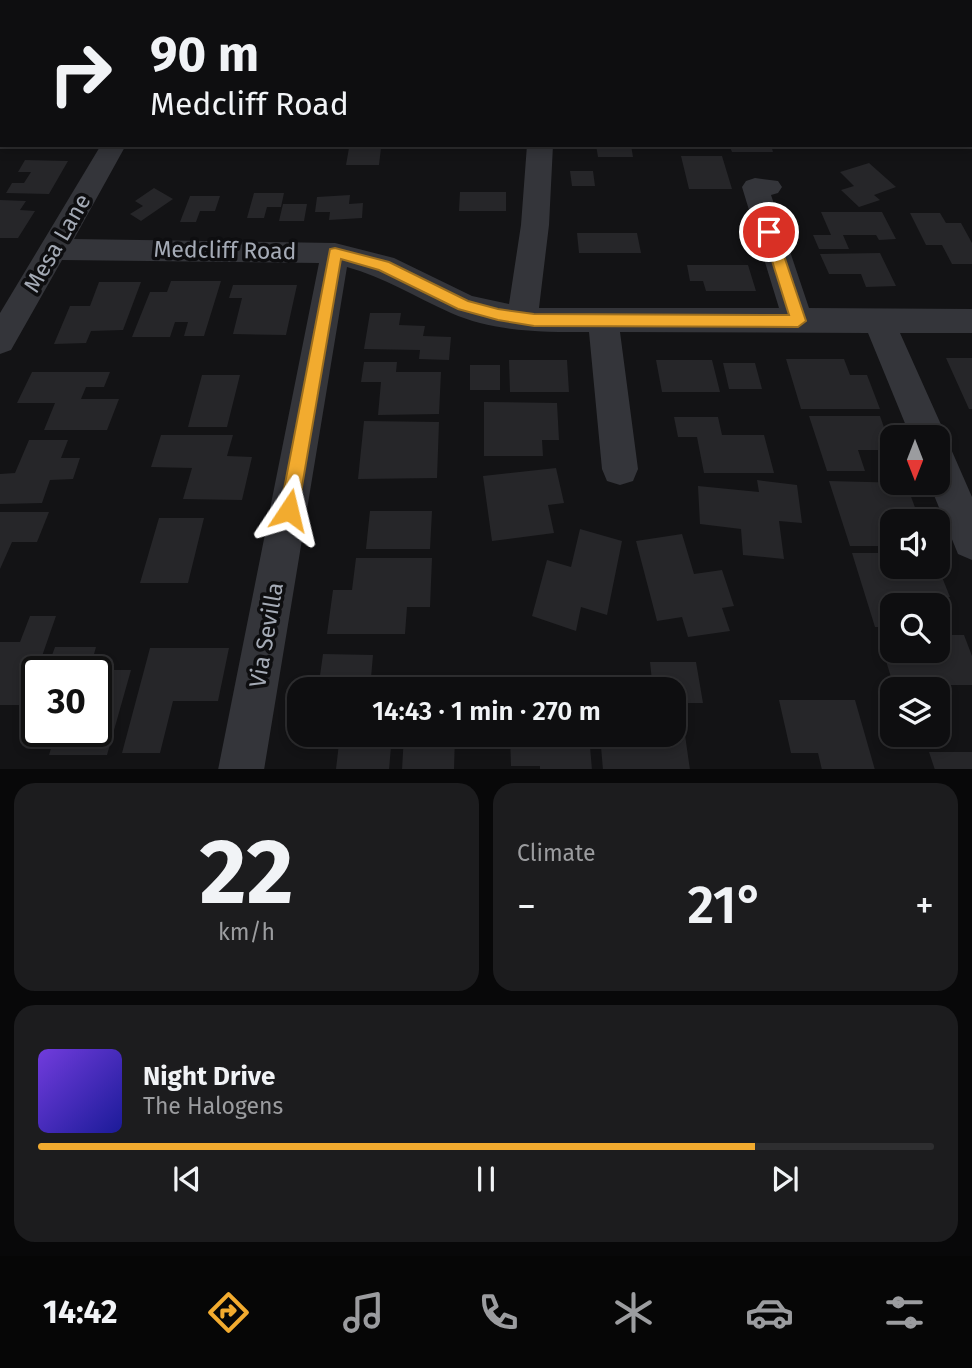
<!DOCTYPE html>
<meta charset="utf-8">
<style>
:root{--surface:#0e0e10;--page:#1c1c1e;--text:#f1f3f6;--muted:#9b9c9f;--line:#2e2e30;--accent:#f2ab2f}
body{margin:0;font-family:"Fira Sans",sans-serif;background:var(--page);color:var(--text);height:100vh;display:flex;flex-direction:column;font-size:26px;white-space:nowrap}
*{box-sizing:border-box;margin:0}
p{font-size:23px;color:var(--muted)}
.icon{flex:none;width:38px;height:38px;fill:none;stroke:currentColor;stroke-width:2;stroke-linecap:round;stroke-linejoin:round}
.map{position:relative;height:769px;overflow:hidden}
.sheet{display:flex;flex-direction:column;gap:14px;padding:14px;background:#080809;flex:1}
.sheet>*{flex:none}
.banner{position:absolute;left:0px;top:0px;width:973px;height:147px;box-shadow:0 4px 10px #0003,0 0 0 2px var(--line);background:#0e0e10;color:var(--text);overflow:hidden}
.needle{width:46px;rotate:180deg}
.controls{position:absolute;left:880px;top:425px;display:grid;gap:14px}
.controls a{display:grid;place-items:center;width:70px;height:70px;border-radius:14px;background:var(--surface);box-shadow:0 4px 10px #0003,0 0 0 2px var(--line);font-size:35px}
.speed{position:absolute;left:21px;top:656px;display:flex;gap:14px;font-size:35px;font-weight:700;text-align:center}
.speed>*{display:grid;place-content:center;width:91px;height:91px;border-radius:50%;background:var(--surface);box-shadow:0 4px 10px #0003,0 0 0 2px var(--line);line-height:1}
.speed .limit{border:4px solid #111;border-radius:10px;background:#fff;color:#111}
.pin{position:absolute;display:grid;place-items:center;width:60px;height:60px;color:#fff;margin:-30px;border:4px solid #fff;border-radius:50%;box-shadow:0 2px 7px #0007}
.me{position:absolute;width:77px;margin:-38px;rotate:10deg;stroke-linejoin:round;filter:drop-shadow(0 0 5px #0008)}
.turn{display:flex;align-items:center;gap:24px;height:147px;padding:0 35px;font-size:32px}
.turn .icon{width:91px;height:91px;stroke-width:2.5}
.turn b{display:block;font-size:49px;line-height:60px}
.big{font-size:52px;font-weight:600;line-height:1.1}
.sheet .tile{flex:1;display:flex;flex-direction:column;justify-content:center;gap:10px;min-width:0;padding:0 24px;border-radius:21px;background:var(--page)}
.sheet .dial{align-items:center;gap:0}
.dial b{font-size:91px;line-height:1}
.song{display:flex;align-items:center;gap:21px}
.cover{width:84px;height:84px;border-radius:10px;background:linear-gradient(135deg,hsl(260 70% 55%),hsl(240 70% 35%))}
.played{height:7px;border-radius:4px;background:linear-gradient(90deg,var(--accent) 80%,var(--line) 80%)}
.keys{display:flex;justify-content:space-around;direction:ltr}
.heat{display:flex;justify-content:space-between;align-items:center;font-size:38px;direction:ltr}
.sheet .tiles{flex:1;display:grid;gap:14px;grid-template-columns:1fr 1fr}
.tile:last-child{grid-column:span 2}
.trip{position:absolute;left:287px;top:677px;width:399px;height:70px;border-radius:21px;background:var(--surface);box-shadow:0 4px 10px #0003,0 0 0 2px var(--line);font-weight:600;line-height:70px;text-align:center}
.tabs{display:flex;height:112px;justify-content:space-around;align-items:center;background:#060606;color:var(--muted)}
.tabs .icon{width:49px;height:49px}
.tabs .current{color:var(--accent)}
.tabs b{font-size:32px;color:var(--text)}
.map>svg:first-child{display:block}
.water{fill:#2a3339}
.building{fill:#262629}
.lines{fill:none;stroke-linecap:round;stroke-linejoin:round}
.minor{fill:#34353a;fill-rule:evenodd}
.route{fill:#f2ab2f;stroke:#9d6f1f;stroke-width:2}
.labels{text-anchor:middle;stroke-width:7;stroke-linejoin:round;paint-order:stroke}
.street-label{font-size:23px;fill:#a5abb6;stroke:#0e0e10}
</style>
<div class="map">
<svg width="972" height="770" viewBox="0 0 972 770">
<rect width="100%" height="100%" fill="#131315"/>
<path class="water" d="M606 0H972V87L971 2Z"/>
<path class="building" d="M596 145H631L633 157H598Z
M729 145H771L773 152H732Z
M349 148H381L379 165H346Z
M681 156H722L732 189H689Z
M25 160 68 161 49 194 6 193 12 183H24L31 172H18Z
M869 163 896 187 874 195 880 200 859 207 841 190 854 186 840 172Z
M570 171H593L595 186H572Z
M154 188 173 199 141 221 130 214 143 206 135 201Z
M460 192H506V211H459Z
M254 193H284L281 207H267L264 218H247Z
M350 195 349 204 363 203 362 218 329 220 330 212H315L317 197Z
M190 196H220L215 211H200L196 222H180Z
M0 200 26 201 20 210 35 211 18 238H0Z
M283 204H307L304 221H279Z
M821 212H882L896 239 879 240 876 235H843L849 249H819L813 235H831Z
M910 213H940L946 223H961L972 243V264H952L942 245H926Z
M577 233H637L641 253H579Z
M880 253 896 286 866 287 861 274H829L820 254Z
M687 265H748L756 291H706L703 281H690Z
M171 281H221L204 336H184L188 322H175L170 337H132L150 292H167Z
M99 282H141L123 330 91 331 86 343 54 344 70 306H90Z
M233 285H297L286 335 233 334 242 298H229Z
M370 313H401L399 325 425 326 423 336 451 337 449 360 419 359 420 350 364 349Z
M946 358H972V409H969Z
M786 359H844L850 375H867L880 409H801Z
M509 360H567L569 392H510Z
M656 360H712L720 392H662Z
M364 362H397L396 372H441L439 414 378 415 381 382H361Z
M723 363H755L762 389H729Z
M470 365H500V390H470Z
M32 372H110L104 387H86L81 399H119L107 430H44L55 403H17Z
M202 375H240L227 427H188Z
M484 402 557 403 559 440H542L543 456H484Z
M809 416H880L892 450H858L865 471H827Z
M674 417H718L722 435H764L774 473H704L697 437H678Z
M364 421 439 422 437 478 358 479Z
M161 435H233L227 456 252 457 242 500 183 499 192 468 151 467Z
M29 440H68L61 458H80L73 479 50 480 42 503 0 504V474L15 473Z
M556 468 564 503 548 505 554 533 492 541 483 476Z
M757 480 797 485 802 523 779 521 784 559 743 555 741 529 700 524 698 486 759 492Z
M829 481 906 483 920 521H881L890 546H850Z
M370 511H432L430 549H366Z
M0 512H49L37 542H12L0 569Z
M159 518H204L188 583H140Z
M580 529 622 541 607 615 581 607 576 631 532 616 547 560 571 567Z
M682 534 694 574 722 570 734 606 722 608 730 631 688 637 682 617 657 621 636 541Z
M852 553H892V567H938L950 597H907L909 606H892V627H875Z
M356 558H432L430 607H407L405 634H327L333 590H352Z
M30 616H56L25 705H0V642H20Z
M878 635H892V651H938V635H964L972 656V685H937L948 716H938V690H895Z
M55 647H96L89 672H46Z
M150 648H229L218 701H173L160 753H122Z
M323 654 373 655 371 678 396 679 395 690H318Z
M650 662H696L703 703H674V690H653Z
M96 670H131L107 755H49L56 732H96Z
M407 677H487V690H407Z
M779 700H855L875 770H822L818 753H791Z
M340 735H392L389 770 336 769Z
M404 735H455L454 770H402Z
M510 735H589L592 770H540V766H511Z
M600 735H685L690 770H603Z
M929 752H972V770H935Z"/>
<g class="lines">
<path class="minor" d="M62 0H83L61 2Z
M0 50 2 51V65L0 64Z
M101 145H126L74 239 335 243 394 258 472 296 509 304 521 225 527 145H553L549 225 539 308H779L742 187 746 181 755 178 778 181 782 187 778 193 771 195 809 308 972 309V333H900L947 438 943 446 951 449 972 497V560L958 554 929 483H938V438H911L868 333 620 332 638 469 633 481 620 485 607 481 602 469 589 332C542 332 494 332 451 313 415 297 384 277 347 267L264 770H218L319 263 62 260 11 350 0 354V313Z"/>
</g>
<path class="route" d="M769 227 776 232 806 321 798 327 534 326 498 320 458 309 379 270 341 259 298 510 295 516 289 519 282 516 280 510 330 249 335 248 389 262 468 301 498 309 534 314 789 315 763 232Z"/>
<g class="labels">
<g class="street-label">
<text transform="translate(57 243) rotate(-60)" y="8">Mesa Lane</text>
<text transform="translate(225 250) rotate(1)" y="8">Medcliff Road</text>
<text transform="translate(266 635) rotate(-80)" y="8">Via Sevilla</text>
</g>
</g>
</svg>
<div class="controls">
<a><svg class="needle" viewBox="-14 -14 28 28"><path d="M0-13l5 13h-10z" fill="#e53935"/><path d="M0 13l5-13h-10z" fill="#9b9c9f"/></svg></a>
<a><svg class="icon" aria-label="sound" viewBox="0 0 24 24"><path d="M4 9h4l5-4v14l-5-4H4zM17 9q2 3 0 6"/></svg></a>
<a><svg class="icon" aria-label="search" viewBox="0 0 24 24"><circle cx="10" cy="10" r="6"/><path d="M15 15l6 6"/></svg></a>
<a><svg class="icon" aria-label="layers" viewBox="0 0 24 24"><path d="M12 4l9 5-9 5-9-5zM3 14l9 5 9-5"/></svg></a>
</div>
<div class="speed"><div class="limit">30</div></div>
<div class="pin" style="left:769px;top:232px;background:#d93025"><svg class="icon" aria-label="arrive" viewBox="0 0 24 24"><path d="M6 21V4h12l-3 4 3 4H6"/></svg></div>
<svg class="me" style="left:289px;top:510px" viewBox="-20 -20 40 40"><path d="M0-17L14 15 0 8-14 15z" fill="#f2ab2f" stroke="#fff" stroke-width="4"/></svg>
<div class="trip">14:43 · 1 min · 270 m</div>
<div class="banner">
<div class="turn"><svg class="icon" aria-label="right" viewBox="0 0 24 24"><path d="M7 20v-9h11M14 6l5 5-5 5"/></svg><div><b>90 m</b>Medcliff Road</div></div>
</div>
</div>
<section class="sheet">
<div class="tiles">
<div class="tile dial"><b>22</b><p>km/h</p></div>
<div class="tile"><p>Climate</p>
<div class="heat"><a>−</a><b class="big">21°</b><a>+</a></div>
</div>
<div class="tile">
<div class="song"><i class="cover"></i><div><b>Night Drive</b><p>The Halogens</p></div></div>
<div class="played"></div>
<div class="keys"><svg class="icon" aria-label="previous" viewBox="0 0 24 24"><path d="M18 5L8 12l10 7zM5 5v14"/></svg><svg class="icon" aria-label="pause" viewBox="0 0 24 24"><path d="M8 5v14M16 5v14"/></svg><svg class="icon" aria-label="next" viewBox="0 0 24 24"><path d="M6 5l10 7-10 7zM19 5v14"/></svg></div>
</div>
</div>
</section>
<nav class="tabs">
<b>14:42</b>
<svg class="icon current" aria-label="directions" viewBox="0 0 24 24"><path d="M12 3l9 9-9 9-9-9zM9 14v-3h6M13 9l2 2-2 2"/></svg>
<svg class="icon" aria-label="music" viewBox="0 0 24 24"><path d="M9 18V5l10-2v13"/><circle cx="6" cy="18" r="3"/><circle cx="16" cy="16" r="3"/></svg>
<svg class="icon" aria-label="phone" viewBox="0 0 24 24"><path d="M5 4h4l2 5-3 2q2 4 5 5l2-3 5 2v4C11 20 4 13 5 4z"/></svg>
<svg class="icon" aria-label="climate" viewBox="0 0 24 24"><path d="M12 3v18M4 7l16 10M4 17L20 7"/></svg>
<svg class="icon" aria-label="car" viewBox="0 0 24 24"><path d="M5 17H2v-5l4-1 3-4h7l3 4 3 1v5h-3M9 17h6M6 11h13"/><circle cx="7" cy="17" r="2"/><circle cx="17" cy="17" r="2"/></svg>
<svg class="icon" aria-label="filters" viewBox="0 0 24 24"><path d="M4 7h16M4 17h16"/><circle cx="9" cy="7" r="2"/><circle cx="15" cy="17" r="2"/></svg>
</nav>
